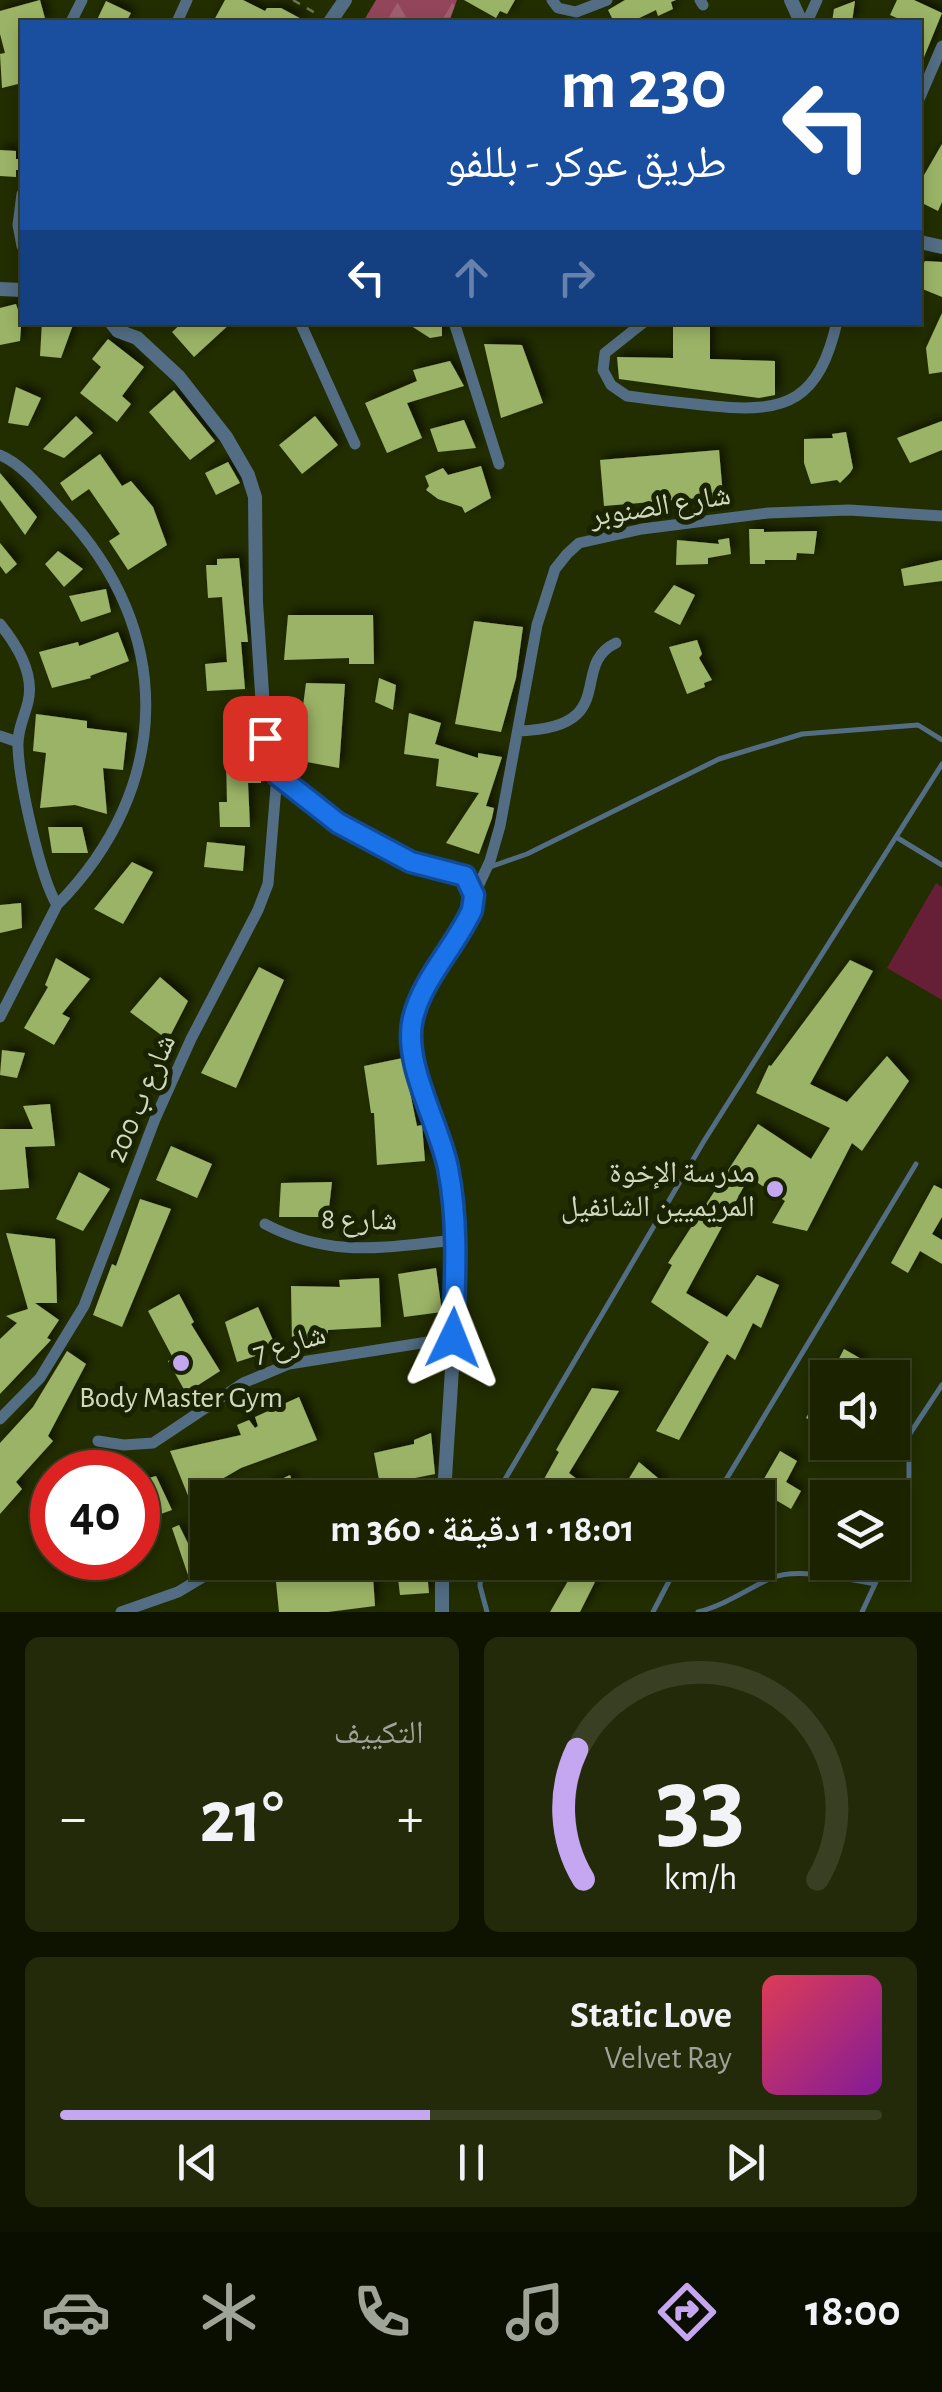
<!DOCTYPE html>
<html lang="ar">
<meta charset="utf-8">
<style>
:root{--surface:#1a2200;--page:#232a0a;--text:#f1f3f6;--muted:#9fa499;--line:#383f22;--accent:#c5a6f0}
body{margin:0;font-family:"Alegreya Sans","Noto Naskh Arabic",sans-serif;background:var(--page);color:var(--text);direction:rtl;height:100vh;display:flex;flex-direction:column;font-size:38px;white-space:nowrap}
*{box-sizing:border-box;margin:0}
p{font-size:32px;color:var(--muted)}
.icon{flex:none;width:55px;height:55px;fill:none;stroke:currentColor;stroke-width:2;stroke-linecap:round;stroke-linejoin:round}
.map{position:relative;height:1612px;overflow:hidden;direction:ltr}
.drawer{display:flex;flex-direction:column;gap:25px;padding:25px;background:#0e1300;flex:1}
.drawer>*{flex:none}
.banner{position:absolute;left:20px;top:20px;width:902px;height:305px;border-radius:0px;box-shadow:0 5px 15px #0003,0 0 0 2px var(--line);direction:rtl;background:#1a4fa0;color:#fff;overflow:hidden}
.buttons{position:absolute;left:810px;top:1360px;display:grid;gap:20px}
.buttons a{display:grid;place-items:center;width:100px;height:100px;border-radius:0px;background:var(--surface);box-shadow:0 5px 15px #0003,0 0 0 2px var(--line);font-size:50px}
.speed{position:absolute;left:30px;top:1450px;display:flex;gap:20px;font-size:50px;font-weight:700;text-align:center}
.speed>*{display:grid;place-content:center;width:130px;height:130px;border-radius:50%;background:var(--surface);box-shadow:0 5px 15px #0003,0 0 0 2px var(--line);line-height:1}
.speed .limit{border:15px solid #d22;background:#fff;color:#111}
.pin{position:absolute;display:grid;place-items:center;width:85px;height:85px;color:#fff;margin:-42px;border-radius:20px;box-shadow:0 5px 15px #0006}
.me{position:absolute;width:110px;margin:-55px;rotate:2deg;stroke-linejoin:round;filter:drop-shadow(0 0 8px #0008)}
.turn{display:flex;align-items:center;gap:35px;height:210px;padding:0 30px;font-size:45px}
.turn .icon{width:130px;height:130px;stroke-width:2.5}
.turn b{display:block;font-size:70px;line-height:85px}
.lanes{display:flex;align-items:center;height:95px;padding:0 30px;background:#0003;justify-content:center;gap:50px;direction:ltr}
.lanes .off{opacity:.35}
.big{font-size:75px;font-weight:600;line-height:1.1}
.drawer .tile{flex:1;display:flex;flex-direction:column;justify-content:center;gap:15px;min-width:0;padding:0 35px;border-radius:15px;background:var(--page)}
.drawer .dial{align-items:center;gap:0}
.dial svg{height:260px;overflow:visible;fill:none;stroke:var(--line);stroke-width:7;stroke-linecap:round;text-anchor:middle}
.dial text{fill:var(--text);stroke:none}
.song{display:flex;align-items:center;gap:30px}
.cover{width:120px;height:120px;border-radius:15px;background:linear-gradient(135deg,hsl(350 70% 55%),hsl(290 70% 35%))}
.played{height:10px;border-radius:5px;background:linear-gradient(90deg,var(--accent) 45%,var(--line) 45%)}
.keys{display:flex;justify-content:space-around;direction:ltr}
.heat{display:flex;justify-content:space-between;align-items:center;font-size:55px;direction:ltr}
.drawer .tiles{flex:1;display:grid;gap:25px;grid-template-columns:1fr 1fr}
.tile:last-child{grid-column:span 2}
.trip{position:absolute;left:190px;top:1480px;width:585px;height:100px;border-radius:0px;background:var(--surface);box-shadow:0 5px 15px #0003,0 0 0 2px var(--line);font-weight:600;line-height:100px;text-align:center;direction:rtl}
.tabs{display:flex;height:160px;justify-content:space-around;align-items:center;background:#0a0e00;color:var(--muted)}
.tabs .icon{width:70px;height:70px}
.tabs .current{color:var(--accent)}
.tabs b{font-size:45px;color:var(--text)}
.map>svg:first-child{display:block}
.forest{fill:url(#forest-firs)}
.garden{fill:#661f37}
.building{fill:#9bb366;filter:url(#shadow)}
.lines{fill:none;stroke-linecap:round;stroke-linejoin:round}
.path{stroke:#6a7550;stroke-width:2.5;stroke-dasharray:8 8;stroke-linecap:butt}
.service{stroke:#526d84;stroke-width:5}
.minor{stroke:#526d84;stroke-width:11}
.tertiary{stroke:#526d84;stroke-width:14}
.route-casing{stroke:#114b97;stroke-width:25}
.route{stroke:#1a73e8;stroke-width:18}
.poi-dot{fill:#c5a6f0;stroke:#1a2301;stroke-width:4}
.labels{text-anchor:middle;stroke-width:10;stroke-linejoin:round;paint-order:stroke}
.street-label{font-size:30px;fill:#d0d9c0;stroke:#1a2301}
.poi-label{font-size:30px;fill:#d0d9c0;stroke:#1a2301;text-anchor:end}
</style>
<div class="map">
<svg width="942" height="1612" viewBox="0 0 942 1612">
<defs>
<pattern id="forest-firs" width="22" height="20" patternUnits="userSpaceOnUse" patternTransform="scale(2.5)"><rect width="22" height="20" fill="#92455b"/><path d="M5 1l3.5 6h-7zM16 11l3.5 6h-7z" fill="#a05f71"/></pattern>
<filter id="shadow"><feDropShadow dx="4.5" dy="-4.5" stdDeviation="5" flood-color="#0009"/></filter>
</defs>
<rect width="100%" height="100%" fill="#222d00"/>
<path class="forest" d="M376 0H457L449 22H363Z"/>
<path class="garden" d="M936 883 942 887V1000L887 968Z"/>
<path class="building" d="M40 0 46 22H22V83L2 88 0 54 5 53 0 34V11Z
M225 0H243L265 11 267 8H281L307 22H213Z
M464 0H515L507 14 500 11 496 18Z
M625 0H676L671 2 673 9 658 16 656 10 631 22H614L608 10Z
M897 0H914L942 13 920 67V22H906L890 15Z
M106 1 131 13 126 22H96Z
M855 1 852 22H832L834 9Z
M942 144V202L938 211 920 202V182Z
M0 150 16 151V159H22V170H16V177L0 176Z
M925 261 942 262V297L920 288V270Z
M16 304 19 313H22L20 341 0 345V308Z
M942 313V372L929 374 926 348Z
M42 322H74L61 358 40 356Z
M183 322H232L194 357 172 332Z
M405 322H442V336L430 338Z
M673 322H710V359L775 361V395L759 398 619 379 617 357 673 358Z
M108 339 144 367 122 396 131 404 117 422 80 393 101 367 92 359Z
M484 344 522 345 543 403 501 418Z
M450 361 464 386 407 403 422 438 387 453 365 403 417 381 413 370Z
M16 387 41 398 28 426 8 423Z
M174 390 215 441 190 460 149 412Z
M76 416 93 433 64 458 43 449Z
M315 416 338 445 302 474 279 445Z
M464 420 476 448 438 452 430 429Z
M942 421V450L910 463 897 438Z
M846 432 853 468 850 473 840 483 837 480 811 484 804 463V439L833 438 832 434Z
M719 450 723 496 604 506 600 460Z
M100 454 122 486 131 481 153 507 167 545 128 570 109 541 120 534 89 489 72 501 60 483Z
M228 462 240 483 216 495 205 473Z
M481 466 491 498 465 513 462 507 438 499 426 490 429 486 425 476 443 468 448 475Z
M0 473 37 517 25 535 0 500Z
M749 529H764V532L817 531 814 554 797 553 796 560H765V564H750Z
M729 538 731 554 708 558V564L676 565 677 540 719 544 718 540Z
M0 543 17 564 6 574 0 566Z
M58 551 83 569 64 587 45 564Z
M239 558 248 642H241L245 689 207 691 205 664 227 662 222 597 208 598 206 565H217V559Z
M942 560V581L904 586 901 569Z
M674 585 695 595 680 625 654 612Z
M106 589 111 612 81 622 69 596Z
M288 615H373L374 664H349V658L284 660Z
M474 621 523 627 516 678 501 732 455 724Z
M118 632 129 661 90 676 91 678 52 688 39 652 78 642 79 646Z
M697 640 702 654 699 658 712 680 704 683 705 687 687 694 669 647Z
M379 678 396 685 393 710 375 702Z
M306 683 345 684 339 768 296 760Z
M409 713 441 723 435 744 478 758V753L502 757 486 806 494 808 492 818 479 854 446 843 479 793 436 786 439 759 404 754Z
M36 714 87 721V728L127 733 123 770 103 768 107 814 75 805 40 808 46 753 33 751Z
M226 758H260L261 783H248L250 827H220L219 802H227Z
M48 827H82L88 853H52Z
M207 842 245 846 243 871 204 867Z
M132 862 153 872 123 924 94 909Z
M21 903 22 928 0 933V905Z
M56 958 90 979 62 1014 70 1018 54 1045 24 1028 48 987 45 985Z
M850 960 873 971 810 1084 847 1102 887 1056 909 1081 862 1151 852 1143 807 1231 772 1223 785 1201 749 1177 686 1293 727 1317 757 1275 779 1285 761 1328 753 1323 735 1360 727 1354 679 1440 656 1431 709 1342 651 1302 672 1265 668 1263 758 1124 811 1159 830 1128 756 1093 769 1065 771 1066Z
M259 967 284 980 236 1088 201 1073Z
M160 977 188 1001 168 1040 130 1012Z
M2 1050 25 1053 17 1078 0 1075Z
M403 1058 417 1126 422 1125 425 1161 377 1165 374 1113H371L364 1066Z
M50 1104 55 1146 25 1147 29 1188 0 1190V1129H33L23 1106Z
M171 1146 212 1164 197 1198 156 1180Z
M79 1172 110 1189 83 1231 56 1219Z
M332 1182 328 1217H279L281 1183Z
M934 1185 942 1189V1217L932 1234 942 1240V1264L920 1251 908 1273 891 1263Z
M140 1199 171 1209 122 1327 93 1315 112 1264 116 1266Z
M6 1233 55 1239 57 1303H35L59 1320 47 1338 51 1340 0 1394V1339L17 1323 6 1316 28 1309Z
M436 1268 442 1312 404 1317 398 1274Z
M379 1278 381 1327 328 1330V1336L292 1343 291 1286 340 1287 339 1280Z
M179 1294 194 1322 191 1324 220 1371 186 1393 168 1361 173 1358 148 1311Z
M258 1307 277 1349 237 1362 225 1322Z
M844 1349 863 1360 854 1378H829Z
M67 1351 86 1364 48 1436 53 1441 16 1482 22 1489 0 1514V1443L33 1407Z
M828 1379V1420L824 1427 806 1418Z
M592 1388 619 1391 569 1473 602 1498H549L538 1490 559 1452 556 1450Z
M299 1397 317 1440 241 1468 189 1498 170 1451 241 1435 237 1425 249 1420 255 1428 258 1426 255 1417Z
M431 1433 435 1474 380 1485 374 1453 414 1444V1440Z
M780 1451 797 1461 786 1482 801 1491 791 1509 774 1499 758 1527V1498H753Z
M639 1462 665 1484 657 1498H617Z
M290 1475 298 1498H242Z
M156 1476 172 1510 138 1522V1481Z
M179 1525 200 1568 188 1575 172 1528Z
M325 1562H372L375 1606 328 1612H279L275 1572Z
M396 1562H426L429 1593 400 1595Z
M579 1562H605L580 1612H550Z
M692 1562H734L724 1581Z"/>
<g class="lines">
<path class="path" d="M293 0 317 14"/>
<path class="service" d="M896 837 942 865
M490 867 527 854 719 759 802 734 918 725 942 740
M498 1498 504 1481 704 1141 942 764
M715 1498 916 1164
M892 1541 909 1500V1435L942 1385
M482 1562 480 1586 487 1612
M653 1612 679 1562
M698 1612C725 1605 746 1590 771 1578 798 1567 847 1579 875 1584L884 1562
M862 1612 875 1584"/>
<path class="minor" d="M552 0 558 8 576 12 607 0
M700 0 703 5
M71 22 82 0
M177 22 187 0
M807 22 817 0
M920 97 942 46
M22 194 18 225 22 246
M300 322 355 444
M454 322 499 464
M644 322 605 353 603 370 611 385 627 396C656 400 684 403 713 406 789 414 819 399 837 322
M0 455C24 465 44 492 62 511 176 630 173 788 57 905 40 877 19 781 18 747 17 731 24 718 28 702 35 674 17 645 0 624
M519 731C622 728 568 665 616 643
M0 736 18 742
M474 895 490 861 500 826 537 625 555 569 567 554 579 543 642 529 768 513 849 510 942 516
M0 1017 57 905
M265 1224C332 1259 383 1247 456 1240
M0 1419 40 1378 84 1306 155 1119 191 1039 258 910 268 884 277 775
M98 1441 124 1445 153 1443 243 1383 289 1364 453 1338
M424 1498 444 1494
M121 1612 178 1592 228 1562"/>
<path class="tertiary" d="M791 0 801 22
M330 22 345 0
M920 242 942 247
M0 289 22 290
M111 322 118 331 137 338 179 377 226 437 248 475 255 497 256 602 265 738 277 775 338 823 387 851 426 867 465 876C469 883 474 889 474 897 478 933 414 984 411 1032 409 1077 441 1127 448 1171 464 1279 449 1389 444 1498
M442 1612V1562"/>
</g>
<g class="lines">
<defs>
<path id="route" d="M265 738 277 775 338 823 411 862 465 876 474 895 472 910C455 947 423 978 413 1018 402 1063 439 1123 448 1168 459 1224 455 1281 453 1338"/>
</defs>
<use href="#route" class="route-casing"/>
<use href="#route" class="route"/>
</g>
<g class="poi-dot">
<circle cx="775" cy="1189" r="10"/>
<circle cx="181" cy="1363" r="10"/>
</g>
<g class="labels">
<g class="street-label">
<text transform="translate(660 505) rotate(-9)" y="10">شارع الصنوبر</text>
<text transform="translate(140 1098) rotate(-67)" y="10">شارع ب 200</text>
<text transform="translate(359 1219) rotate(1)" y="10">شارع 8</text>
<text transform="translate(289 1343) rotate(-16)" y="10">شارع 7</text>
</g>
<g class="poi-label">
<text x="755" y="1182">مدرسة الإخوة<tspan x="755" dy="34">المريميين الشانفيل</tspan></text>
<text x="181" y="1407" text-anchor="middle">Body Master Gym</text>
</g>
</g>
</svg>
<div class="buttons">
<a><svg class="icon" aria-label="sound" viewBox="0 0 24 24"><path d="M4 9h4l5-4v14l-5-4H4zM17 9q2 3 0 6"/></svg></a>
<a><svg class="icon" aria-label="layers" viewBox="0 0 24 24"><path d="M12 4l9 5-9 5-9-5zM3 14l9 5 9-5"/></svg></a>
</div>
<div class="speed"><div class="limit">40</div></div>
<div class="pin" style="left:265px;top:738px;background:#d93025"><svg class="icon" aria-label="arrive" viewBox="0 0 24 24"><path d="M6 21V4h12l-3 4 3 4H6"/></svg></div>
<svg class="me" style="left:453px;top:1338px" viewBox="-20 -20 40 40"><path d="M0-17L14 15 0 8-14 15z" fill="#1a73e8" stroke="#fff" stroke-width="4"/></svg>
<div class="trip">18:01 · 1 دقيقة · 360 m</div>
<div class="banner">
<div class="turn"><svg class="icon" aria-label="left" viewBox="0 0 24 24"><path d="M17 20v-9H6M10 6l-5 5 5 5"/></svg><div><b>230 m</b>طريق عوكر - بللفو</div></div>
<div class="lanes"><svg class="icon" aria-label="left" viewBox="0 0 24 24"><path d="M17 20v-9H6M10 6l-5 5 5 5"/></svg><svg class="icon off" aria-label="ahead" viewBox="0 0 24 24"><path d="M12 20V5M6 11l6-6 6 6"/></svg><svg class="icon off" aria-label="right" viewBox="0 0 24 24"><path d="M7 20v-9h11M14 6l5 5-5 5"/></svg></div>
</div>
</div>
<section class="drawer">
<div class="tiles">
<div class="tile dial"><svg viewBox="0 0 100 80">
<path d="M14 69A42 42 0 1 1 86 69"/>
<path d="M14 69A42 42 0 0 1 12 29" stroke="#c5a6f0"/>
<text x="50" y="56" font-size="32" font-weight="700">33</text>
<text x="50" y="72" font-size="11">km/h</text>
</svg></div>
<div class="tile"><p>التكييف</p>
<div class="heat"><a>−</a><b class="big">21°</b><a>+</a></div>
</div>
<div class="tile">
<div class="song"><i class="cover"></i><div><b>Static Love</b><p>Velvet Ray</p></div></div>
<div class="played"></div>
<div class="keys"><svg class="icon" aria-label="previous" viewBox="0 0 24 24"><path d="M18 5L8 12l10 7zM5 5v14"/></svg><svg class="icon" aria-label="pause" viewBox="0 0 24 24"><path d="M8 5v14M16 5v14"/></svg><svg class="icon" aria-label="next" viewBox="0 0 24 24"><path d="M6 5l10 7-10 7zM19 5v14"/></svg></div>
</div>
</div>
</section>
<nav class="tabs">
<b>18:00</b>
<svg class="icon current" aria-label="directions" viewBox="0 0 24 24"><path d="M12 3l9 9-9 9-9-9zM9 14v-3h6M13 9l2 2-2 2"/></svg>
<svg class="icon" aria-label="music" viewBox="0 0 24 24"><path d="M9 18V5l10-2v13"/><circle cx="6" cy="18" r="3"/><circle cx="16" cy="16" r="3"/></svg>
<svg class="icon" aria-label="phone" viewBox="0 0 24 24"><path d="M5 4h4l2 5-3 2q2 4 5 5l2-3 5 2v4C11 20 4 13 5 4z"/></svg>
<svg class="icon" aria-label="climate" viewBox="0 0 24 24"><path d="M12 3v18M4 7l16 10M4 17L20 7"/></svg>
<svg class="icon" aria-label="car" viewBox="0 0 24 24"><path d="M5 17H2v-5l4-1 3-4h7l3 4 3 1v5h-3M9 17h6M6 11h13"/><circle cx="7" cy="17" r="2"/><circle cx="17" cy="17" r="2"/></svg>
</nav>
